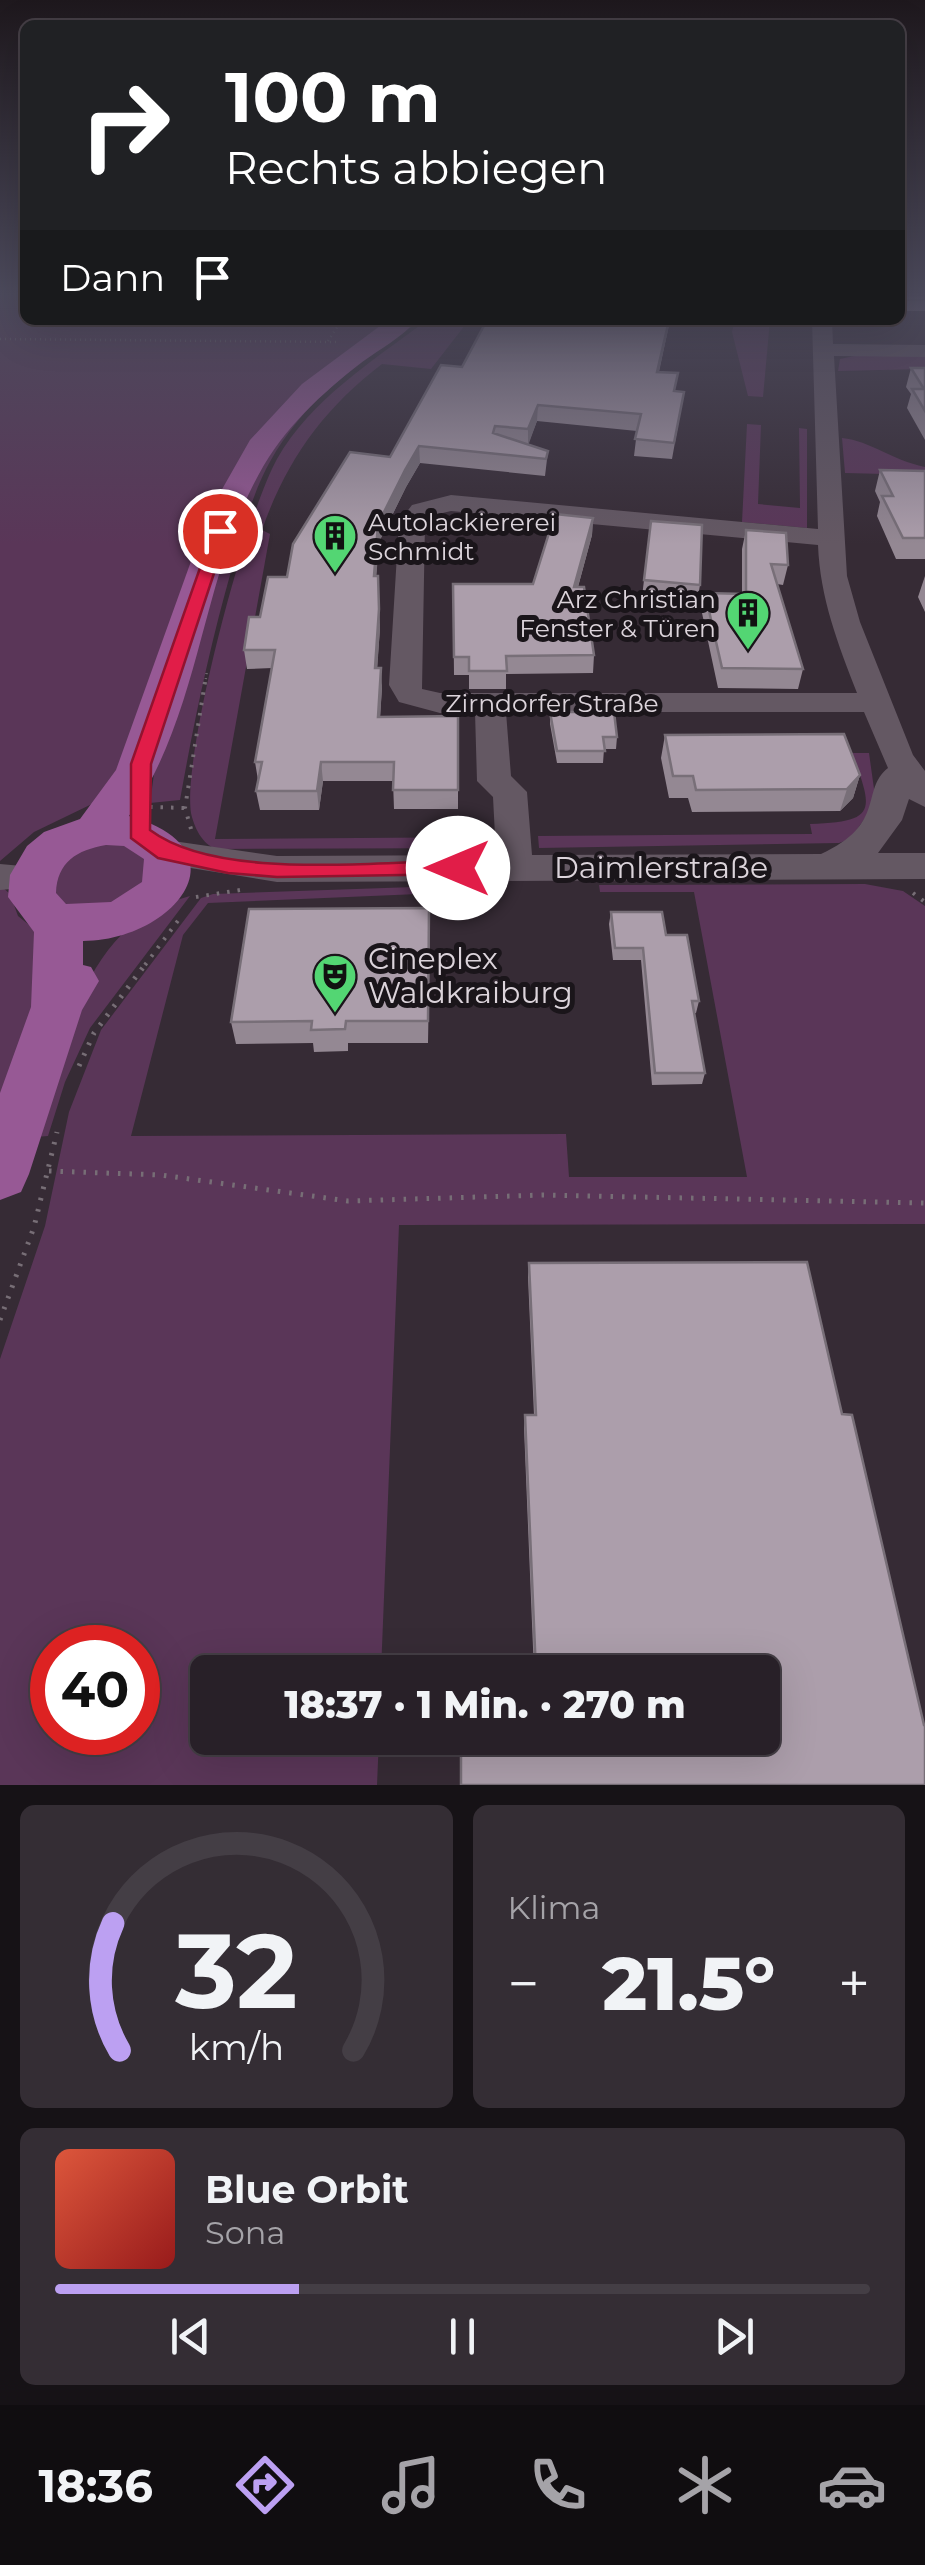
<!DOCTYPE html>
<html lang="de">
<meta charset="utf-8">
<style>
:root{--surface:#282028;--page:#342d34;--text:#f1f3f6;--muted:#a5a3a8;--line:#443e45;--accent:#bca0f2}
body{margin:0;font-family:Montserrat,sans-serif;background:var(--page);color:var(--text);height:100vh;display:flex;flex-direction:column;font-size:38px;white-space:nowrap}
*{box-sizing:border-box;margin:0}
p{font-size:32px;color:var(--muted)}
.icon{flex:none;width:55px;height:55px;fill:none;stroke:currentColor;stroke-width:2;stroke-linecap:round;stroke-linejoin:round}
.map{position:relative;height:1785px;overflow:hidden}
.panel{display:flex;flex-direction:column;gap:20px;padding:20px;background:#161216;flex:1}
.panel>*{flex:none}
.top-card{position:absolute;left:20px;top:20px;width:885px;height:305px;border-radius:15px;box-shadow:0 10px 40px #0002,0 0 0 2px var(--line);background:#202124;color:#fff;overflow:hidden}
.speed{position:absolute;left:30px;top:1625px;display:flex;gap:20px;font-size:50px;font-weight:700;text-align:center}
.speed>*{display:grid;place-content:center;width:130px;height:130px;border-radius:50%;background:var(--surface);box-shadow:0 10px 40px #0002,0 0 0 2px var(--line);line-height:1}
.speed .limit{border:15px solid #d22;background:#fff;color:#111}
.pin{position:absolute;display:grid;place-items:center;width:85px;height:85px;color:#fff;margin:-42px;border:5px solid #fff;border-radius:50%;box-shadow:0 2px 10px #0007}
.me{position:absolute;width:110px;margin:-55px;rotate:270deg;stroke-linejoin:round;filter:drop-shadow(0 0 8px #0008)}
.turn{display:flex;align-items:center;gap:35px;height:210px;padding:0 40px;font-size:45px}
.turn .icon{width:130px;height:130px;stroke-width:2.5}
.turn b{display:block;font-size:70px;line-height:85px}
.then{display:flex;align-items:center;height:95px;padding:0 40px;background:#0003;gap:20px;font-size:38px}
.big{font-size:75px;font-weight:800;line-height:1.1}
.panel .tile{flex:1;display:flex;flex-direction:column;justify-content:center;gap:15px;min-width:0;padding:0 35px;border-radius:15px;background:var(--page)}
.panel .dial{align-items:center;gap:0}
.dial svg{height:260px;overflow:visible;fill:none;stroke:var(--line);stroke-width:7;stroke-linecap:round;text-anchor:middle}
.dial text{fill:var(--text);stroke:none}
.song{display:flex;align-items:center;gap:30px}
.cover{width:120px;height:120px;border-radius:15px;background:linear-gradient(135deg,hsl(10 70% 55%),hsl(0 70% 35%))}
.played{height:10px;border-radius:5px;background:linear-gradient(90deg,var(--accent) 30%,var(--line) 30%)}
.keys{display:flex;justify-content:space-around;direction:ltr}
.heat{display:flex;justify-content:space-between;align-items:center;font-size:55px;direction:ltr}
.panel .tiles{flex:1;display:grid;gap:20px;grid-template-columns:1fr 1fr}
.tile:last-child{grid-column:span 2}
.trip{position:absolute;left:190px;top:1655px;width:590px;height:100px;border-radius:15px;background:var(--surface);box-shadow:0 10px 40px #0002,0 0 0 2px var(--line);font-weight:800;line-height:100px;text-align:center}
.menu{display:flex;height:160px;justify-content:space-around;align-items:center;background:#100d10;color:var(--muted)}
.menu .icon{width:70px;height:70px}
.menu .current{color:var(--accent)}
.menu b{font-size:45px;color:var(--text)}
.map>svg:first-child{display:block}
.green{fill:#5a3658;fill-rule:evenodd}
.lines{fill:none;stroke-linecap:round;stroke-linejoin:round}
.path-far2{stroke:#776e76;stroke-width:2.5;stroke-dasharray:1 4;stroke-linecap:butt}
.path-far1{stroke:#776e76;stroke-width:4;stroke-dasharray:2.5 8;stroke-linecap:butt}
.path{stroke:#776e76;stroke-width:5;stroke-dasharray:2.5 9;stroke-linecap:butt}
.minor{fill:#645863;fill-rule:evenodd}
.major{fill:#975995;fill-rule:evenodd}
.wall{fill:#948893}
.shaded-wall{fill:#786f78}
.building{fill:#ac9eab;stroke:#786f78;stroke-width:2.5}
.route{fill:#e11d48;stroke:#92132f;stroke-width:2.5}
.labels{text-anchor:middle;stroke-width:10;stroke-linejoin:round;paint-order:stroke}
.far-poi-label{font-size:25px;fill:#dcd4db;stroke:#1a151a;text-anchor:start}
.far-street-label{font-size:25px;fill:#dcd4db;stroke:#1a151a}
.street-label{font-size:30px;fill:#dcd4db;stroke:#1a151a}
.poi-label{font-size:30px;fill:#dcd4db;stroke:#1a151a;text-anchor:start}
</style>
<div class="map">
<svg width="925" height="1785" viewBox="0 0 925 1785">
<rect width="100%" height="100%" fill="#362b35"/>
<path class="green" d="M0 295H25V320H395L282 411 125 767 94 803 34 832 0 861Z
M413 320H421C379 351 330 381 297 422 257 471 249 511 232 568 210 645 194 721 180 800L150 803 154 774 245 491 297 413Z
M427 320H469L431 369 382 364C323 409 286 461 262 530L270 534 215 839 500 837 501 848 216 849C202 844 194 827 191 813 182 753 246 514 277 459 311 399 373 361 427 320Z
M735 320H770L763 397 748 396 732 332Z
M859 355 925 356V369L838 371 840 359Z
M747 424 761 425 758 504 800 508 799 428 807 429V528L742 522Z
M842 438C871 441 891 460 925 467V475L845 473Z
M852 753H869L876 803 850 839 839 843 539 848 538 836 812 834 810 824C878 822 873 810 852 753Z
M129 842 154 867 131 901 69 907 54 895 51 878 81 847Z
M865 884 903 891 925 906V1224L399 1225 381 1672H208V1738H379L377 1785H0V1359L45 1226 69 1112 101 1030 201 898 213 894 443 886 442 893 208 903 183 935 131 1136 566 1134 569 1177H747L694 892H600L599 885ZM52 1648H138V1732H52Z
M0 885 10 894 18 916 39 933 43 970 0 1108Z
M190 896 90 1028 65 1082 48 1136 36 1137C65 1046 81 923 190 896Z"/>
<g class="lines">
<path class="path-far2" d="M0 339 339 342
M328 341 342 320
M205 684 207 671"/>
<path class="path-far1" d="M150 807 185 808
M191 829 185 808 205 682
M913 893 925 902
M196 897 240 890
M145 965 180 918"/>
<path class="path" d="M79 1066 94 1033 147 962
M49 1171 161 1175 348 1201 544 1195 925 1203
M0 1320 34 1227 57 1132"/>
<path class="minor" d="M812 320H832L833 344 925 345V357L834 356 847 576 860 622 913 755 925 771V807L909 799 902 820 878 853H925V879L277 882 153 862 148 853 153 844 166 840 277 856 496 855 493 797 477 781 475 712 440 713 399 702 389 685 399 522 412 505 451 495 818 529ZM451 511 818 545C820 598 838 644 857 693H440L422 689 425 522 430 516ZM506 712H864L888 768C860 790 887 824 821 854L532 855 527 792 511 776Z
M0 864 44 868 50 877 44 886 0 890Z"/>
<path class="major" d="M388 320H416C403 337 380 349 362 362 321 394 284 428 259 474 200 582 201 714 129 816 249 850 172 941 83 941V965L91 967 99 981 82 1010 29 1174 21 1192 0 1200V1093L31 1007 34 932 8 897 10 875 27 846 44 832 80 819 116 770 208 514 250 440 302 384ZM106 845 124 846 144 859 142 882 111 902 66 904 56 893C57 862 77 850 106 845Z"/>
</g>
<path class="wall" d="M900 295H925V311H900Z
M670 320 659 372 675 391 684 392 672 459 634 456 637 431 537 421 528 444 548 451 545 476 420 463 406 487 379 542 376 576 380 628 377 668 382 687 380 717 458 716V809H394L393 781H323L319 810H260L256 791 258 780 255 762 272 668 247 669 244 650 260 617 287 577 390 457 462 367Z
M911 368H925V440L907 408 911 394 906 387Z
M880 470 925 471V559H896L877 516 880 502 875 491Z
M593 518 592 535 578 587 594 655 593 673 506 674V689H469V675H454L453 584H533Z
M651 521 700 585 697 602 642 597Z
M746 530 788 565 783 585 777 584 803 669 798 689 718 688 702 613 705 593 742 594V549Z
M925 576V612L918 597Z
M550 712 617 737 616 749H604L603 763H557L550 724Z
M665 735 860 775 853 798 840 811 692 812 688 798H669L661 758Z
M429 908 428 1043H348V1051L314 1052 313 1043 236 1044 231 1022Z
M611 912 666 935 699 1001 696 1013H694L705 1073 702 1084 652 1085 641 960H613L609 924Z
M807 1262 842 1414 852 1415 924 1725H925V1785H461V1738H762V1672H534L524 1428 525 1415H534L528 1277 529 1263Z"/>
<path class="shaded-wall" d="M670 320 668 330 655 388 657 372Z
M538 405 537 421 528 446V429Z
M419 446 420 463 406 487 379 542 375 594 374 576 378 524 405 470Z
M593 518 592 535 573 605 574 587Z
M378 576 380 628 376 687 375 668Z
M381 668 382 687 379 736 378 717Z
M321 762 323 781 319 810 317 791Z
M860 775 853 798 840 811 847 789Z
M429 908 430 931 428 1043V1021Z"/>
<path class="building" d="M900 295H925V300H900Z
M487 320H669L657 372 678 373 674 391 684 392 674 443 635 439 641 414 538 405 528 429 495 426 493 433 548 451 546 459 419 446 405 470 378 524 374 576H378L379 609 375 668H381L378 717 458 716V790H393L394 762H321L317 791H256L262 762H255L275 650H244L249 617H260L268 577H287L293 544 350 452 390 457 441 365 462 367Z
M911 368H925V411L912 389H924Z
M880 470 925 471V538H903L882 496H893Z
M555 514 593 518 574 587H584L594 655 506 656 507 671H469V657H454L453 584H533Z
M651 521 702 525 700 585 644 580Z
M746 530 786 533 788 565 771 564 803 669 722 668 705 593 746 594Z
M550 712H614L617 737H603L605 751H557Z
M844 734 860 775 847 789 696 790 693 776H673L665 735Z
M429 908 428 1021H346L345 1029 311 1030 312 1021 231 1022 249 909Z
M611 912H662L666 935H687L699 1001H692L705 1073H655L643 948H615Z
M807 1262 842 1414 852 1415 924 1725H925V1785H461V1738H762V1672H536L525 1415H536L529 1263Z"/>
<linearGradient id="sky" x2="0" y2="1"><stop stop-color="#1e181d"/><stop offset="0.54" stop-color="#4c4a5c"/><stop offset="1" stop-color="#4c4a5c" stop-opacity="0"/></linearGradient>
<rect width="925" height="544" fill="url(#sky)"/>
<path class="route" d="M220 526 228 531 151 764 150 830C218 881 373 861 458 861L465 863V874L277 877 228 873 158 858 131 838V764L213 531Z"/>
<defs>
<symbol id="building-pin" viewBox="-11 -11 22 30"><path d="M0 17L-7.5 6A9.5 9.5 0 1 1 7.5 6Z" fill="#53d673" stroke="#1a151a"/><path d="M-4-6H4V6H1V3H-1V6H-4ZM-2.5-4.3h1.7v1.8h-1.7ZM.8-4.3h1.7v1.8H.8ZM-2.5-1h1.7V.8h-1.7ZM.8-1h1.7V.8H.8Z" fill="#111"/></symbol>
<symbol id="theatre-pin" viewBox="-11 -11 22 30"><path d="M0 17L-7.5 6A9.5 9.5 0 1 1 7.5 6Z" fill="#53d673" stroke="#1a151a"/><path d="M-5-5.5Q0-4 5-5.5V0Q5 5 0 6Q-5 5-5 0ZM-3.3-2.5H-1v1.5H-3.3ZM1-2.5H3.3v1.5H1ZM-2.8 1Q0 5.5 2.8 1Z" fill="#111"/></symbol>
</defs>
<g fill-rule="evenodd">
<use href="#building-pin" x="310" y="511" width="50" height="68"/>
<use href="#building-pin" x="723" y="588" width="50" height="68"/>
<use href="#theatre-pin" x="310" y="951" width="50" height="68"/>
</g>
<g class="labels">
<g class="far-poi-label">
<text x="368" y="531">Autolackiererei<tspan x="368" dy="29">Schmidt</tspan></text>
<text x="716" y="608" text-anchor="end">Arz Christian<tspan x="716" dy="29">Fenster &amp; Türen</tspan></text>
</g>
<g class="far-street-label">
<text x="552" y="712">Zirndorfer Straße</text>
</g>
<g class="street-label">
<text x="661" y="878">Daimlerstraße</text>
</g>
<g class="poi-label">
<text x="368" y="969">Cineplex<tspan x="368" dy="34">Waldkraiburg</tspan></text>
</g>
</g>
</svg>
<div class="speed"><div class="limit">40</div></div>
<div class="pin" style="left:220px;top:531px;background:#d93025"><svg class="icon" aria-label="arrive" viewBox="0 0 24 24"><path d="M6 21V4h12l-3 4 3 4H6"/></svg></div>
<svg class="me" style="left:458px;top:868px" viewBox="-20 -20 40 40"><circle r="19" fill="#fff"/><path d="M0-13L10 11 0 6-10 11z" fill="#e11d48"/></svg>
<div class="trip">18:37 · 1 Min. · 270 m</div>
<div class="top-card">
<div class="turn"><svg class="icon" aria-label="right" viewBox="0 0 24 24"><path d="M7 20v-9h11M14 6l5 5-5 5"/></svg><div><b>100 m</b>Rechts abbiegen</div></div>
<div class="then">Dann<svg class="icon" aria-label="arrive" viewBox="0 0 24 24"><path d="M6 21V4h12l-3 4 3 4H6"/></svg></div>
</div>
</div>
<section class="panel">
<div class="tiles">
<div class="tile dial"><svg viewBox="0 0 100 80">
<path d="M14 69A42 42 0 1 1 86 69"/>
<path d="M14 69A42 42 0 0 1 12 30" stroke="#bca0f2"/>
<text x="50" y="56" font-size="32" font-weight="700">32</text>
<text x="50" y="72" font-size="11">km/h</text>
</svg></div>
<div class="tile"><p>Klima</p>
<div class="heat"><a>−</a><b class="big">21.5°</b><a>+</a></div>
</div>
<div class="tile">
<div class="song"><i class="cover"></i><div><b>Blue Orbit</b><p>Sona</p></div></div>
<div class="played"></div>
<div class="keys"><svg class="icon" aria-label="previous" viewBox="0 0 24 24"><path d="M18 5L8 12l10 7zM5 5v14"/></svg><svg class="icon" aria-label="pause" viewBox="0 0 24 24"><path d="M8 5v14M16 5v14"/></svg><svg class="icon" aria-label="next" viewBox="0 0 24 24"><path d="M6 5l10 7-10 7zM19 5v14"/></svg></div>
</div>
</div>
</section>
<nav class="menu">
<b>18:36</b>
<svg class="icon current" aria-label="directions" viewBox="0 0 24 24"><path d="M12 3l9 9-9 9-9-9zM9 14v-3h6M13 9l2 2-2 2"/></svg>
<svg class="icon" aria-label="music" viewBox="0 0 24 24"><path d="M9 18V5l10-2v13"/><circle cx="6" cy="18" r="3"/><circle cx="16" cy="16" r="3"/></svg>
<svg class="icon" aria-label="phone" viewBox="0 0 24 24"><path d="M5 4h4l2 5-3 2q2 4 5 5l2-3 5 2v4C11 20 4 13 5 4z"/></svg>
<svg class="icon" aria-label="climate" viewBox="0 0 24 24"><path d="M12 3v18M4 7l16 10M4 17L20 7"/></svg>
<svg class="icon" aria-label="car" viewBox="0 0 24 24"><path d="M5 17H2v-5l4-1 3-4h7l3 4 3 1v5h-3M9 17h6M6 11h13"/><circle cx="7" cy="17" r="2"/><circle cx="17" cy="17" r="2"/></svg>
</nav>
